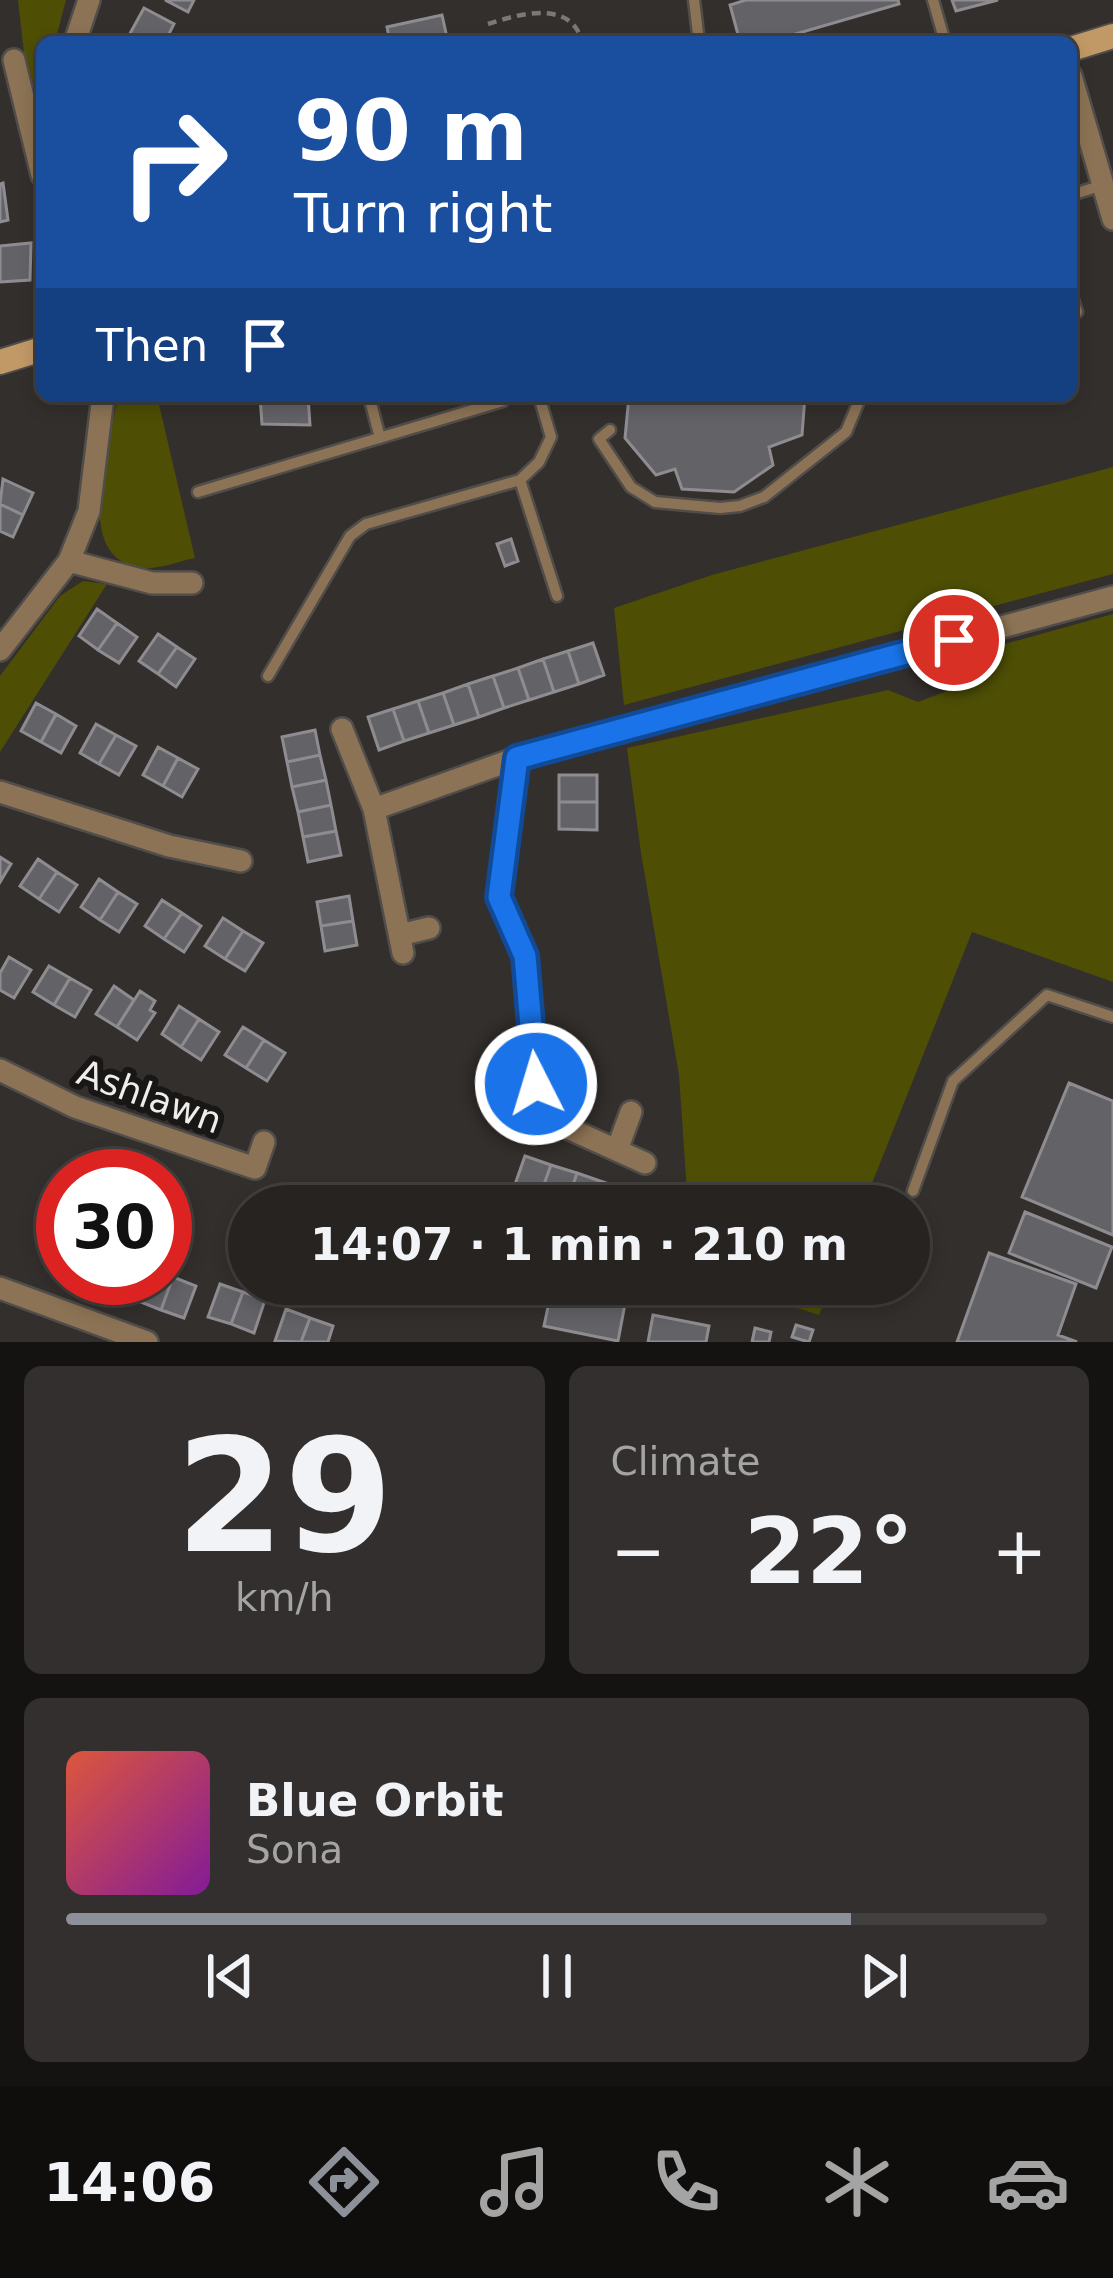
<!DOCTYPE html>
<meta charset="utf-8">
<style>
:root{--surface:#262321;--page:#322f2e;--text:#f1f3f6;--muted:#a4a4a5;--line:#42403f;--accent:#8c9099}
body{margin:0;font-family:"DejaVu Sans",sans-serif;background:var(--page);color:var(--text);height:100vh;display:flex;flex-direction:column;font-size:45px;white-space:nowrap}
*{box-sizing:border-box;margin:0}
p{font-size:39px;color:var(--muted)}
.icon{flex:none;width:66px;height:66px;fill:none;stroke:currentColor;stroke-width:2;stroke-linecap:round;stroke-linejoin:round}
.map{position:relative;height:1342px;overflow:hidden}
.details{display:flex;flex-direction:column;gap:24px;padding:24px;background:#151312;flex:1}
.details>*{flex:none}
.guide{position:absolute;left:36px;top:36px;width:1041px;height:366px;border-radius:18px;box-shadow:0 6px 18px #0003,0 0 0 3px var(--line);background:#1a4fa0;color:#fff;overflow:hidden}
.speed{position:absolute;left:36px;top:1149px;display:flex;gap:24px;font-size:60px;font-weight:700;text-align:center}
.speed>*{display:grid;place-content:center;width:156px;height:156px;border-radius:50%;background:var(--surface);box-shadow:0 6px 18px #0003,0 0 0 3px var(--line);line-height:1}
.speed .limit{border:18px solid #d22;background:#fff;color:#111}
.pin{position:absolute;display:grid;place-items:center;width:102px;height:102px;color:#fff;margin:-51px;border:6px solid #fff;border-radius:50%;box-shadow:0 3px 12px #0007}
.me{position:absolute;width:132px;margin:-66px;rotate:355deg;stroke-linejoin:round;filter:drop-shadow(0 0 9px #0008)}
.turn{display:flex;align-items:center;gap:42px;height:252px;padding:0 60px;font-size:54px}
.turn .icon{width:156px;height:156px;stroke-width:2.5}
.turn b{display:block;font-size:84px;line-height:102px}
.then{display:flex;align-items:center;height:114px;padding:0 60px;background:#0003;gap:24px;font-size:45px}
.big{font-size:90px;font-weight:800;line-height:1.1}
.details .card{flex:1;display:flex;flex-direction:column;justify-content:center;gap:18px;min-width:0;padding:0 42px;border-radius:18px;background:var(--page)}
.details .dial{align-items:center;gap:0}
.dial b{font-size:156px;line-height:1}
.song{display:flex;align-items:center;gap:36px}
.cover{width:144px;height:144px;border-radius:18px;background:linear-gradient(135deg,hsl(10 70% 55%),hsl(290 70% 35%))}
.played{height:12px;border-radius:6px;background:linear-gradient(90deg,var(--accent) 80%,var(--line) 80%)}
.keys{display:flex;justify-content:space-around;direction:ltr}
.heat{display:flex;justify-content:space-between;align-items:center;font-size:66px;direction:ltr}
.details .tiles{flex:1;display:grid;gap:24px;grid-template-columns:1fr 1fr}
.card:last-child{grid-column:span 2}
.trip{position:absolute;left:228px;top:1185px;width:702px;height:120px;border-radius:60px;background:var(--surface);box-shadow:0 6px 18px #0003,0 0 0 3px var(--line);font-weight:800;line-height:120px;text-align:center}
.menu{display:flex;height:192px;justify-content:space-around;align-items:center;background:#0f0e0d;color:var(--muted)}
.menu .icon{width:84px;height:84px}
.menu .active{color:var(--accent)}
.menu b{font-size:54px;color:var(--text)}
.map>svg:first-child{display:block}
.green{fill:#4e4f05}
.building{fill:#636266;stroke:#8e8c91;stroke-width:3}
.lines{fill:none;stroke-linecap:round;stroke-linejoin:round}
.lane-casing{stroke:#514d4a;stroke-width:15}
.street-casing{stroke:#514d4a;stroke-width:26}
.secondary-casing{stroke:#514d4a;stroke-width:28}
.path{stroke:#7c7876;stroke-width:4.5;stroke-dasharray:9 6;stroke-linecap:butt}
.lane{stroke:#8c7355;stroke-width:10}
.street{stroke:#8c7355;stroke-width:21}
.secondary{stroke:#c19967;stroke-width:24}
.route-casing{stroke:#114b97;stroke-width:30}
.route{stroke:#1a73e8;stroke-width:21}
.labels{text-anchor:middle;stroke-width:12;stroke-linejoin:round;paint-order:stroke}
.street-label{font-size:36px;fill:#efecea;stroke:#191716}
</style>
<div class="map">
<svg width="1113" height="1342" viewBox="0 0 1113 1342">
<rect width="100%" height="100%" fill="#332f2c"/>
<path class="green" d="M18 0H66L55 42H42L41 108 24 53Z
M118 396H157L195 558C180 561 162 568 148 568 67 567 110 443 118 396Z
M1113 467V574L624 705 614 608 712 575Z
M83 581 107 584 0 752V676L60 596Z
M1113 614V982L972 932 863 1206H688L679 1075 641 853 627 748 888 690 918 702 947 691 958 657Z
M724 1284H832L819 1315Z"/>
<path class="building" d="M165 0H194L188 12Z
M746 0H898L899 4 768 42H740L730 5Z
M952 0H998L956 11Z
M144 8 174 24 165 42 127 39Z
M442 15 448 42H390L387 27Z
M3 183 8 220 0 222V184Z
M31 243 30 280 0 282V246Z
M260 396H308L310 425 262 424Z
M629 396H805L802 435 769 447 773 465 734 492 682 489 675 469 656 475 625 438Z
M3 479 33 493 23 515 0 504Z
M0 504 23 515 13 537 0 531Z
M511 539 518 561 505 566 497 544Z
M97 609 117 623 98 650 79 636Z
M117 623 137 637 119 663 98 650Z
M158 634 177 647 158 674 139 661Z
M593 643 604 675 579 684 568 651Z
M177 647 195 659 176 687 158 674Z
M568 651 579 684 554 692 543 659Z
M543 659 554 692 529 700 518 668Z
M518 668 529 700 504 708 493 676Z
M493 676 504 708 479 717 468 684Z
M468 684 479 717 454 725 443 693Z
M443 693 454 725 429 733 418 701Z
M418 701 429 733 404 741 393 709Z
M36 703 56 714 41 742 21 731Z
M393 709 404 741 379 750 368 717Z
M56 714 76 726 61 753 41 742Z
M96 724 116 735 99 764 80 753Z
M315 730 320 755 287 762 282 737Z
M116 735 136 746 119 775 99 764Z
M158 747 178 758 163 786 143 775Z
M320 755 326 780 292 787 287 762Z
M178 758 198 769 182 797 163 786Z
M559 775H597V802H559Z
M326 780 331 805 298 812 292 787Z
M559 802H597V830L559 829Z
M331 805 336 831 303 837 298 812Z
M336 831 341 855 308 862 303 837Z
M0 857 11 864 0 882Z
M38 859 57 872 39 899 20 886Z
M57 872 77 885 59 912 39 899Z
M99 879 118 892 100 920 81 907Z
M118 892 137 904 119 932 100 920Z
M349 896 353 921 321 926 317 902Z
M162 900 182 913 164 939 145 926Z
M182 913 201 926 184 952 164 939Z
M223 918 243 931 225 959 205 946Z
M353 921 357 945 325 951 321 926Z
M243 931 263 943 245 971 225 959Z
M9 957 31 970 14 998 0 990V973Z
M49 966 70 978 54 1005 33 992Z
M70 978 91 990 75 1017 54 1005Z
M114 986 134 1000 117 1027 96 1014Z
M140 991 155 1001 150 1010 155 1013 137 1040 117 1027Z
M179 1006 199 1019 181 1047 162 1034Z
M199 1019 219 1032 201 1060 181 1047Z
M243 1027 264 1040 246 1068 225 1055Z
M264 1040 285 1053 267 1081 246 1068Z
M1069 1083 1113 1101V1235L1022 1197Z
M525 1156 551 1165 539 1198 513 1190Z
M551 1165 577 1173 566 1206 539 1198Z
M577 1173 603 1182 595 1206H566Z
M603 1182 629 1191 624 1206H595Z
M629 1191 655 1200 653 1206H624Z
M1025 1212 1112 1247 1096 1288 1009 1253Z
M61 1234 63 1235V1273L48 1268Z
M989 1253 1076 1284 1058 1335 1077 1342H957Z
M165 1274 173 1277 161 1310 138 1301 146 1278H165Z
M173 1277 196 1286 184 1318 161 1310Z
M97 1278H123L117 1293 94 1285Z
M220 1284 243 1292 231 1324 208 1317Z
M438 1284H500L497 1298Z
M601 1284 628 1288 618 1341 544 1326 552 1288 599 1297Z
M660 1284 680 1285 678 1303 657 1300Z
M243 1292 265 1300 254 1333 231 1324Z
M286 1309 310 1318 301 1342 275 1341Z
M653 1315 709 1326 706 1342H648Z
M310 1318 333 1326 328 1342H301Z
M796 1325 813 1330 809 1342 792 1337Z
M755 1328 771 1332 769 1342H752Z"/>
<g class="lines">
<defs>
<path id="lane" d="M694 0 699 42
M933 0 945 42
M1071 195 1103 185
M1071 293 1077 312 1071 314
M369 396 380 438
M610 430 599 439 631 487 655 502 720 508 740 506 764 497 846 432 861 396
M520 480 557 596
M198 492 503 401
M268 676 350 536 366 524 520 480 539 462 551 437 539 396
M913 1191 953 1081 1047 995 1113 1017"/>
<path id="street" d="M75 42 89 0
M14 60 42 175
M1071 76 1113 219
M69 561 152 583H192
M0 650 69 561 89 511 103 396
M342 729 374 809 403 953
M0 792 169 846 241 861
M374 809 517 758
M400 935 429 928
M0 1070 75 1107 255 1168 264 1142
M617 1150 631 1112
M645 1163 541 1116 525 956 499 897 517 758 1113 597
M0 1288 147 1342"/>
<path id="secondary" d="M1071 49 1113 36
M0 362 42 349"/>
</defs>
<use href="#lane" class="lane-casing"/>
<use href="#street" class="street-casing"/>
<use href="#secondary" class="secondary-casing"/>
<path class="path" d="M488 24C521 13 572 0 582 42"/>
<use href="#lane" class="lane"/>
<use href="#street" class="street"/>
<use href="#secondary" class="secondary"/>
</g>
<g class="lines">
<defs>
<path id="route" d="M536 1084 525 956 499 897 517 758 954 640"/>
</defs>
<use href="#route" class="route-casing"/>
<use href="#route" class="route"/>
</g>
<g class="labels">
<g class="street-label">
<text transform="translate(150 1096) rotate(20)" y="13">Ashlawn</text>
</g>
</g>
</svg>
<div class="speed"><div class="limit">30</div></div>
<div class="pin" style="left:954px;top:640px;background:#d93025"><svg class="icon" aria-label="arrive" viewBox="0 0 24 24"><path d="M6 21V4h12l-3 4 3 4H6"/></svg></div>
<svg class="me" style="left:536px;top:1084px" viewBox="-20 -20 40 40"><circle r="17" fill="#1a73e8" stroke="#fff" stroke-width="3"/><path d="M0-11L8 9 0 5-8 9z" fill="#fff"/></svg>
<div class="trip">14:07 · 1 min · 210 m</div>
<div class="guide">
<div class="turn"><svg class="icon" aria-label="right" viewBox="0 0 24 24"><path d="M7 20v-9h11M14 6l5 5-5 5"/></svg><div><b>90 m</b>Turn right</div></div>
<div class="then">Then<svg class="icon" aria-label="arrive" viewBox="0 0 24 24"><path d="M6 21V4h12l-3 4 3 4H6"/></svg></div>
</div>
</div>
<section class="details">
<div class="tiles">
<div class="card dial"><b>29</b><p>km/h</p></div>
<div class="card"><p>Climate</p>
<div class="heat"><a>−</a><b class="big">22°</b><a>+</a></div>
</div>
<div class="card">
<div class="song"><i class="cover"></i><div><b>Blue Orbit</b><p>Sona</p></div></div>
<div class="played"></div>
<div class="keys"><svg class="icon" aria-label="previous" viewBox="0 0 24 24"><path d="M18 5L8 12l10 7zM5 5v14"/></svg><svg class="icon" aria-label="pause" viewBox="0 0 24 24"><path d="M8 5v14M16 5v14"/></svg><svg class="icon" aria-label="next" viewBox="0 0 24 24"><path d="M6 5l10 7-10 7zM19 5v14"/></svg></div>
</div>
</div>
</section>
<nav class="menu">
<b>14:06</b>
<svg class="icon active" aria-label="directions" viewBox="0 0 24 24"><path d="M12 3l9 9-9 9-9-9zM9 14v-3h6M13 9l2 2-2 2"/></svg>
<svg class="icon" aria-label="music" viewBox="0 0 24 24"><path d="M9 18V5l10-2v13"/><circle cx="6" cy="18" r="3"/><circle cx="16" cy="16" r="3"/></svg>
<svg class="icon" aria-label="phone" viewBox="0 0 24 24"><path d="M5 4h4l2 5-3 2q2 4 5 5l2-3 5 2v4C11 20 4 13 5 4z"/></svg>
<svg class="icon" aria-label="climate" viewBox="0 0 24 24"><path d="M12 3v18M4 7l16 10M4 17L20 7"/></svg>
<svg class="icon" aria-label="car" viewBox="0 0 24 24"><path d="M5 17H2v-5l4-1 3-4h7l3 4 3 1v5h-3M9 17h6M6 11h13"/><circle cx="7" cy="17" r="2"/><circle cx="17" cy="17" r="2"/></svg>
</nav>
